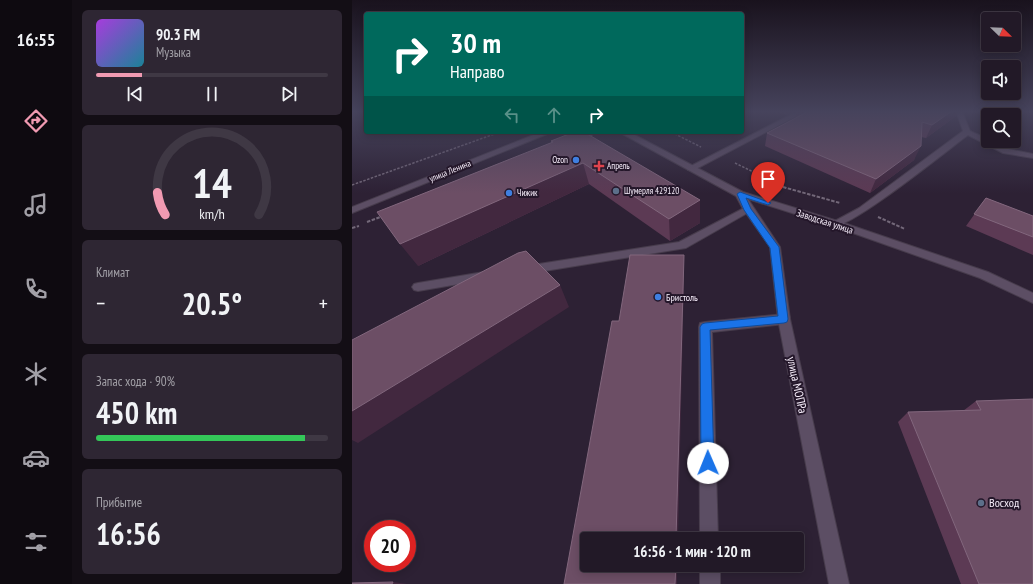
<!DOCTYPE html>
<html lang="ru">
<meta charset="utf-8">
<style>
:root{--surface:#221927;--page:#2e2633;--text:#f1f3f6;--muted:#a2a0a7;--line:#3f3844;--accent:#f19ab2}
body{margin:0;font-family:"PT Sans Narrow",sans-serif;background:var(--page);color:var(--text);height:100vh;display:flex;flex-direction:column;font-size:15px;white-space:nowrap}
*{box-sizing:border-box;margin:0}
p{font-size:13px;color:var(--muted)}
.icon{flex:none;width:22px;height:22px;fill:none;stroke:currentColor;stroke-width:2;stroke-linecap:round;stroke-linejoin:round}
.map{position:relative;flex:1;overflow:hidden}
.details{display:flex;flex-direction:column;gap:10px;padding:10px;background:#130e15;width:280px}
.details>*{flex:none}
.banner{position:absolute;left:12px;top:12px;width:380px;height:122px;border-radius:4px;box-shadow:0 2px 10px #0003,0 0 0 1px var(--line);background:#00695c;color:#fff;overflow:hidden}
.needle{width:26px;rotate:113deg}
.fabs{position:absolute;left:629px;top:12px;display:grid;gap:8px}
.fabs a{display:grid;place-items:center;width:40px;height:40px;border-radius:4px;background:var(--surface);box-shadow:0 2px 10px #0003,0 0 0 1px var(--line);font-size:20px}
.speed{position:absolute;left:12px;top:520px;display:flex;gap:8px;font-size:20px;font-weight:700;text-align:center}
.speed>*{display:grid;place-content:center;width:52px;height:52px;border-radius:50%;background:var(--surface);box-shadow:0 2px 10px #0003,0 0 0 1px var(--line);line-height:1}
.speed .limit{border:6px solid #d22;background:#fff;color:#111}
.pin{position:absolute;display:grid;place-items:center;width:34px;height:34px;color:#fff;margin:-41px -17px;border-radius:50% 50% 50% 0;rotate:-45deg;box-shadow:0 0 4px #0007}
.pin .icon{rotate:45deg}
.me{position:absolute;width:44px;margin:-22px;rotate:359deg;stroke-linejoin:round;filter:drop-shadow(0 0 3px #0008)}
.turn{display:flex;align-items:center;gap:14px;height:84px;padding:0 20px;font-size:18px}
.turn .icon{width:52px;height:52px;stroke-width:2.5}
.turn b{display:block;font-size:28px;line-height:34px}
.lanes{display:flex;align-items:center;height:38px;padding:0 20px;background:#0003;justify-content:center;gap:20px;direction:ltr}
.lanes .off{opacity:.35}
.big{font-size:30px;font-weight:700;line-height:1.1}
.details .widget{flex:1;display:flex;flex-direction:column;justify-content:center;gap:6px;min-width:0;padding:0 14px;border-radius:6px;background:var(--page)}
.details .dial{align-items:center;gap:0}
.dial svg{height:104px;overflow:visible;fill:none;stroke:var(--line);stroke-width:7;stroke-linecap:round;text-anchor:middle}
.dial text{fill:var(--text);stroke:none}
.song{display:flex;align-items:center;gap:12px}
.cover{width:48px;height:48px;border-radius:6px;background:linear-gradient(135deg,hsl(280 70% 55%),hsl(190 70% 35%))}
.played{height:4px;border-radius:2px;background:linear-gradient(90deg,var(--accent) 20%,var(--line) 20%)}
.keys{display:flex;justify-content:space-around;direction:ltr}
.heat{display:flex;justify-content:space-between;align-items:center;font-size:22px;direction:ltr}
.charge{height:6px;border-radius:3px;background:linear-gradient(90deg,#34c759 90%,var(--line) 0)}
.trip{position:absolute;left:228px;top:532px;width:224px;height:40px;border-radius:4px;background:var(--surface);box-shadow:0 2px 10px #0003,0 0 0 1px var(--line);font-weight:700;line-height:40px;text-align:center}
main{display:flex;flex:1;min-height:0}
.dock{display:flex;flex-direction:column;width:72px;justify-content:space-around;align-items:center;background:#0e0a10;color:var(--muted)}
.dock .icon{width:28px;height:28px}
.dock .current{color:var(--accent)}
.dock b{font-size:18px;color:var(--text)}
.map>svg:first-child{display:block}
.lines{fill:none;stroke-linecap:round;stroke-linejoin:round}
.lane-casing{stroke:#473c4c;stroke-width:2}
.secondary-casing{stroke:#473c4c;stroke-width:2}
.path-far1{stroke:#736879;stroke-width:1.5;stroke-dasharray:2.5 1.5;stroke-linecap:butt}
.path{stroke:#736879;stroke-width:2;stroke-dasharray:3.5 1.5;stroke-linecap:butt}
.lane{fill:#5c4e64;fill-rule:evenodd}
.secondary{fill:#5c4e64;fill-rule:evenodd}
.wall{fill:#5c3a54}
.shaded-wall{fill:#42283f}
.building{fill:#6c4e65;stroke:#82677d}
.route{fill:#1a73e8;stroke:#114b97}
.shop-dot{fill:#3f7fe0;stroke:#24172a;stroke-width:1.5}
.health-dot{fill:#e0444e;stroke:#24172a;stroke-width:1.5}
.service-dot{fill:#5c6f8a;stroke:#24172a;stroke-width:1.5}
.labels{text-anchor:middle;stroke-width:4;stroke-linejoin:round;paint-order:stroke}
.far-poi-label{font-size:9px;fill:#f6edfa;stroke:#24172a;text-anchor:start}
.far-street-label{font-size:9px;fill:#f6edfa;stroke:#24172a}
.street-label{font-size:10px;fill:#f6edfa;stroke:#24172a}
.poi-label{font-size:10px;fill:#f6edfa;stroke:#24172a;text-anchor:start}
.near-street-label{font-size:12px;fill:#f6edfa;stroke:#24172a}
.near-poi-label{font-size:12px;fill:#f6edfa;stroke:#24172a;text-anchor:start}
</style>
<main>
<nav class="dock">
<b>16:55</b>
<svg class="icon current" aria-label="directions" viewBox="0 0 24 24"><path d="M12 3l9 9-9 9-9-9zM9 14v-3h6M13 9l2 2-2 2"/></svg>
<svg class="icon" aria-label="music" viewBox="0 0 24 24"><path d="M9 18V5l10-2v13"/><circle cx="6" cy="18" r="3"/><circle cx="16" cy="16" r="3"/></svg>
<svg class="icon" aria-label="phone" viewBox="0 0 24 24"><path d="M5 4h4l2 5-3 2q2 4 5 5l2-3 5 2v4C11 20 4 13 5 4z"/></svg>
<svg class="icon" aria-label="climate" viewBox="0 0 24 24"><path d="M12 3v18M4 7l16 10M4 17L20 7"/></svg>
<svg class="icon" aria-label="car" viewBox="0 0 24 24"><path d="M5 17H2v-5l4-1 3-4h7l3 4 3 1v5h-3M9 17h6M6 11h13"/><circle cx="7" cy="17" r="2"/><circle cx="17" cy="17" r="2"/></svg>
<svg class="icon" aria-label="filters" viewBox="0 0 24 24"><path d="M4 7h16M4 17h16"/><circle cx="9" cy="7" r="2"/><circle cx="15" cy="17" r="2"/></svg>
</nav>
<section class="details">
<div class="widget">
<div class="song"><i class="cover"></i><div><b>90.3 FM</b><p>Музыка</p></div></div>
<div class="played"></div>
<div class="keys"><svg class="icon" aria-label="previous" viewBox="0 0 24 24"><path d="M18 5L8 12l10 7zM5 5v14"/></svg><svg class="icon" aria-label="pause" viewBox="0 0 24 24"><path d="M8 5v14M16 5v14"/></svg><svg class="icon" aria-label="next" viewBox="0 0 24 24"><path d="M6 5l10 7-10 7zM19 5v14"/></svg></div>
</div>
<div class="widget dial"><svg viewBox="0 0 100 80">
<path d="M14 69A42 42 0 1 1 86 69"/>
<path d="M14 69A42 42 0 0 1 8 52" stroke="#f19ab2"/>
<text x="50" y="56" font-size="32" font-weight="700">14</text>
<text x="50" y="72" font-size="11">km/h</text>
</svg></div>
<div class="widget"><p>Климат</p>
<div class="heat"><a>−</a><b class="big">20.5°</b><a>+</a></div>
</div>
<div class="widget"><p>Запас хода · 90%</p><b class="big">450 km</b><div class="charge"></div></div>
<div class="widget"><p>Прибытие</p><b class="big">16:56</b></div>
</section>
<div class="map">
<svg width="681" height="584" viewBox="0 0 681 584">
<rect width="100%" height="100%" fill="#2d2134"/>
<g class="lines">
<defs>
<path id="lane" d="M446 111H454L342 170H336L335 168Z
M604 111H610L618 131 636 139V141H640L656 149 681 154V158L651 153 616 135C597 149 497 230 481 226L480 224 481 222 507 208 611 131Z
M396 206 401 209 399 211 334 248 174 274 170 273 168 270 170 267 174 266 327 242Z
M132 272 136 273 138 276 136 279 66 291 62 290 60 287 62 284 66 283Z
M432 314 437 315 438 319 437 323 432 324 360 332 366 539H348L347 327 348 323 353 322Z
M348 565H368V584H348Z"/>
<path id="secondary" d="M189 132H200L0 213V207Z
M267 132H277L391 192 489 222 636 272 681 293V303L628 278 481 226 396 199 428 247 438 319 497 584H477L426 319 418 247 391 209 384 196Z"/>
</defs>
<use href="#lane" class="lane-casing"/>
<use href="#secondary" class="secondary-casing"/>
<path class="path-far1" d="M319 132 349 147
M235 137 246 132
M383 163 434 188
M0 185 148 132"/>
<path class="path" d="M431 187 488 203
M526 217 553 229
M15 222 31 216
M0 228 7 226"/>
<use href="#lane" class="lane"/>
<use href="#secondary" class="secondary"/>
</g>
<path class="wall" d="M424 111H443L435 115Z
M445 111H607L604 116 574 138 569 137 562 160 518 193 413 146 415 133 443 118Z
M199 141 348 223 318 241 237 184 66 266 200 143Z
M634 198 681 216V255L614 226Z
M681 399V584H609L546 422 556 412 611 411 624 401Z"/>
<path class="shaded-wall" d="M436 111H443L435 115Z
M600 111H607L604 116 574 138 580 125Z
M569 146 562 160 518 193 524 179Z
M231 163 237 184 66 266 48 244Z
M348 200V223L318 241 317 219Z
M332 255V277L326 539H324Z
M208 285 217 307 6 443 0 440V411Z
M324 565H325V584H323Z
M41 582 55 584H40Z"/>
<path class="building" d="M457 111H600L580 125 570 122 569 146 524 179 415 133Z
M222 132H232L348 200 317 219 231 163 48 244 25 212 201 142 199 141Z
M634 198 681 216V237L622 214Z
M174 251 208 285 0 411V340L166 253Z
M278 255H332L324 539H235V565H324L323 584H212L260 321H267Z
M681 399V584H627L556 412 629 410 624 401Z
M41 582 40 584H0V583Z"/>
<linearGradient id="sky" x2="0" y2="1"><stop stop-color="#19121d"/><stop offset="0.58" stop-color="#46435c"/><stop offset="1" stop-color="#46435c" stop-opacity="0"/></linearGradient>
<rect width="681" height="193" fill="url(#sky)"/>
<path class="route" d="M388 192 419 203 416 205 394 198 399 209 427 247 436 319 435 322 432 323 358 330 362 463 360 468 356 470 351 468 349 463 348 327 350 324 353 323 426 316 418 248 392 210 385 194Z"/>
<g class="shop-dot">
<circle cx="224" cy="160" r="4"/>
<circle cx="157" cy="193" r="4"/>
<circle cx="306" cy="297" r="4"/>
</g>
<path class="health-dot" d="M245 160h4v4h4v4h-4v4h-4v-4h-4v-4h4z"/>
<g class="service-dot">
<circle cx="264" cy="191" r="4"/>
<circle cx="629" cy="503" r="4"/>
</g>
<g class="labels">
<g class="far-poi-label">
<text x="216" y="163" text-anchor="end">Ozon</text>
<text x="255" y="169">Апрель</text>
<text x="272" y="194">Шумерля 429120</text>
<text x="165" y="196">Чижик</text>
</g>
<g class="far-street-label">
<text transform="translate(98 171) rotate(-22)" y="3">улица Ленина</text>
</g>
<g class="street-label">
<text transform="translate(473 221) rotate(18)" y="4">Заводская улица</text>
</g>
<g class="poi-label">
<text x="314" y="301">Бристоль</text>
</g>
<g class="near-street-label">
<text transform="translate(445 385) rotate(78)" y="4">улица МОПРа</text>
</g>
<g class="near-poi-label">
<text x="637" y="507">Восход</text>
</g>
</g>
</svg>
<div class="fabs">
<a><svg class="needle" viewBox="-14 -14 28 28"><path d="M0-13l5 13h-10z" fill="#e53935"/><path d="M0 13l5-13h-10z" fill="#a2a0a7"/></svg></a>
<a><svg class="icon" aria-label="sound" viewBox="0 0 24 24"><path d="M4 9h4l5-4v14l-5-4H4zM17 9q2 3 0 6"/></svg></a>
<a><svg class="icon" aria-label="search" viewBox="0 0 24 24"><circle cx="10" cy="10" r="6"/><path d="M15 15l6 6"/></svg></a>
</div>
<div class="speed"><div class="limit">20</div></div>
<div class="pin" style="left:416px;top:203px;background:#d93025"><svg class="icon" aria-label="arrive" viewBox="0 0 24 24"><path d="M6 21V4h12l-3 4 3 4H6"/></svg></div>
<svg class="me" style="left:356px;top:463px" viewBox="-20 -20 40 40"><circle r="19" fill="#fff"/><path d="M0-13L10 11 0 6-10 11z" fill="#1a73e8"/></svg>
<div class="trip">16:56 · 1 мин · 120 m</div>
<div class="banner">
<div class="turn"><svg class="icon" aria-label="right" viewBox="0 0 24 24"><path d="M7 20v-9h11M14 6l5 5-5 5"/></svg><div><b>30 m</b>Направо</div></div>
<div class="lanes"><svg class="icon off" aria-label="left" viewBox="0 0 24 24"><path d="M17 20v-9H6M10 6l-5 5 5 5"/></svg><svg class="icon off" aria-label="ahead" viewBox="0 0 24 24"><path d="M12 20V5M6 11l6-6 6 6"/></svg><svg class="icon" aria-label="right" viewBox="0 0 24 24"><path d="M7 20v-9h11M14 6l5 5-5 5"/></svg></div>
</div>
</div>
</main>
